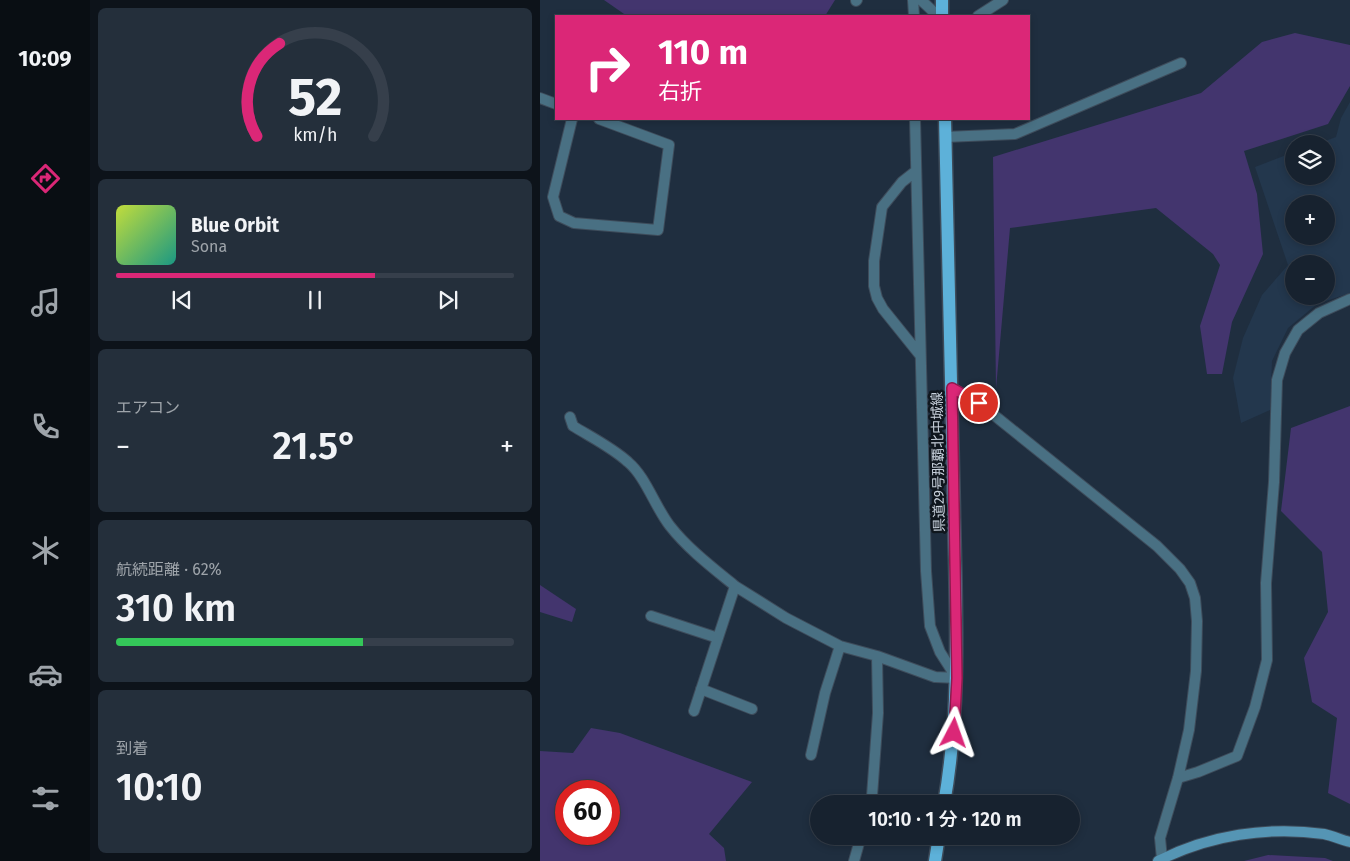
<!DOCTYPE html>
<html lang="ja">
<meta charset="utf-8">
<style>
:root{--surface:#17222f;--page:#242f3b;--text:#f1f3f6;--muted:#9ea4aa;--line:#363f4b;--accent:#db2777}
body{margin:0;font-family:"Fira Sans","Noto Sans JP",sans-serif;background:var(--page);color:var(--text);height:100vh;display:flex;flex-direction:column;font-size:19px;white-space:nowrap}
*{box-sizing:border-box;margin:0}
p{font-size:16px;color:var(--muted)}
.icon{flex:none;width:28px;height:28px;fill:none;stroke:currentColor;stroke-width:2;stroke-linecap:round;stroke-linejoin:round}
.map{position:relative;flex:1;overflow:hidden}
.drawer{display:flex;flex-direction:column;gap:8px;padding:8px;background:#0d131a;width:450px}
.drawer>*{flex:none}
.top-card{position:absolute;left:15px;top:15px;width:475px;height:105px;border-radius:0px;box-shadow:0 2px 8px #0003,0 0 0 1px var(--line);background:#db2777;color:#fff;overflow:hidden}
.buttons{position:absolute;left:745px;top:135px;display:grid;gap:10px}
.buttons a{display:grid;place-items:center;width:50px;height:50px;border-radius:50%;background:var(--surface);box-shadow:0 2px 8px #0003,0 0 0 1px var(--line);font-size:25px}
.speed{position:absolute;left:15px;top:780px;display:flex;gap:10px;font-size:25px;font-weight:700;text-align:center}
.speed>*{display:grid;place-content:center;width:65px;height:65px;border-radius:50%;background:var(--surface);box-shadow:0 2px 8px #0003,0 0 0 1px var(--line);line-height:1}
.speed .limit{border:8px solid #d22;background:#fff;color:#111}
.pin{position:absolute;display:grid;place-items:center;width:42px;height:42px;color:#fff;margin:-21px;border:2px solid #fff;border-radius:50%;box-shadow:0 1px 5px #0007}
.me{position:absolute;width:55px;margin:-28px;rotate:4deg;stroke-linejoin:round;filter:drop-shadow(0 0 4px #0008)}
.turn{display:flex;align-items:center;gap:18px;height:105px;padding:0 20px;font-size:22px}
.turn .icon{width:65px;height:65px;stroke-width:2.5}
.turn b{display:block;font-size:35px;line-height:42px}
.big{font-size:38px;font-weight:600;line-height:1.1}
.drawer .card{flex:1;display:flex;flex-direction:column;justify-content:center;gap:8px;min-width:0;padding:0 18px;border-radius:8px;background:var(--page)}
.drawer .dial{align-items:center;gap:0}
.dial svg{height:130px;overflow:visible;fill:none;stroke:var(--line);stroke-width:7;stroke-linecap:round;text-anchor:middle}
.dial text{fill:var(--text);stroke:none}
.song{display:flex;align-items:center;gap:15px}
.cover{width:60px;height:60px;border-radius:8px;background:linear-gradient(135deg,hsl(70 70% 55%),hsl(170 70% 35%))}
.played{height:5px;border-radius:2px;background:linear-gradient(90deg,var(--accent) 65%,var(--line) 65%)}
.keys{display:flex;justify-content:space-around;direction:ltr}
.heat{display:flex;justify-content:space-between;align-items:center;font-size:28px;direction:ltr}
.charge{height:8px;border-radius:4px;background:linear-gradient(90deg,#34c759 62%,var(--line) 0)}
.trip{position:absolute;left:270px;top:795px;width:270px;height:50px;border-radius:25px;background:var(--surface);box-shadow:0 2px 8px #0003,0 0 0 1px var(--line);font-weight:600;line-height:50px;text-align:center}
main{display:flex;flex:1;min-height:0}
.tab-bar{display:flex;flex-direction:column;width:90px;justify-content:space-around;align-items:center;background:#090e13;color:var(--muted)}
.tab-bar .icon{width:35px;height:35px}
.tab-bar .current{color:var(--accent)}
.tab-bar b{font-size:22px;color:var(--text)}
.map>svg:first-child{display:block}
.built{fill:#23374d;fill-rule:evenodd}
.green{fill:#43356e;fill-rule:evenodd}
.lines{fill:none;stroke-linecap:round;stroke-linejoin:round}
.street-casing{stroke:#3e4c5b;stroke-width:12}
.secondary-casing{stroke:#3e4c5b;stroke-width:12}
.primary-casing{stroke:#3e4c5b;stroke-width:15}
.street{stroke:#497083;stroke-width:10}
.secondary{stroke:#5595b4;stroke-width:10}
.primary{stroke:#5db1d9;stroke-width:12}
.route-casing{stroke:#8e194d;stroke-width:12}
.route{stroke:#db2777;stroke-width:9}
.labels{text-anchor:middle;stroke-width:5;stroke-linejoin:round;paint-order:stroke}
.street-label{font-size:14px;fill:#c9d2dd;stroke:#0f161d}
</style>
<main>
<nav class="tab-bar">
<b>10:09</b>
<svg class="icon current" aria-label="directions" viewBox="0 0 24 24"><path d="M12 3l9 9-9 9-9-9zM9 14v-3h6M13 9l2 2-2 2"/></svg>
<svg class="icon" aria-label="music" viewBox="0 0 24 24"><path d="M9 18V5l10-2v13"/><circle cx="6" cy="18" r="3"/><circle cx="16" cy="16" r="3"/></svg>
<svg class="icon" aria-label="phone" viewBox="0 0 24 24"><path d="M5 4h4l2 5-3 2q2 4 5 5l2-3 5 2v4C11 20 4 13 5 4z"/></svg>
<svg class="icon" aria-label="climate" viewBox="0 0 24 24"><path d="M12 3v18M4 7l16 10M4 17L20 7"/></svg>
<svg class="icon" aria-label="car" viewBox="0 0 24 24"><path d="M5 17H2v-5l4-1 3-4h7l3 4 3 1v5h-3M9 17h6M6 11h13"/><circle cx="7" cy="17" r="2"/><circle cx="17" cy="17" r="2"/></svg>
<svg class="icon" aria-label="filters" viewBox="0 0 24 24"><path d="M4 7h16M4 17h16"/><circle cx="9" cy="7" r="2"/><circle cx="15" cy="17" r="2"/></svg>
</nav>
<section class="drawer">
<div class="card dial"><svg viewBox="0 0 100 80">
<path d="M14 69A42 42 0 1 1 86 69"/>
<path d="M14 69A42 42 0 0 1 28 12" stroke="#db2777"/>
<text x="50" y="56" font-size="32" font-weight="700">52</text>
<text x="50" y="72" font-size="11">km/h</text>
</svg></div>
<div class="card">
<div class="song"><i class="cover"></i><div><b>Blue Orbit</b><p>Sona</p></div></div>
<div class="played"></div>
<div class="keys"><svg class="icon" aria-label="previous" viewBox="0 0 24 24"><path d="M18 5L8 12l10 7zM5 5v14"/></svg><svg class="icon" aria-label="pause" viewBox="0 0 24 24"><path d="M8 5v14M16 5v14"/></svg><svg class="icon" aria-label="next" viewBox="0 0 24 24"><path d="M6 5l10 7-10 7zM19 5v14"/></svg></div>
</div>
<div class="card"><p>エアコン</p>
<div class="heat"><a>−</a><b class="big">21.5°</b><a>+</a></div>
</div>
<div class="card"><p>航続距離 · 62%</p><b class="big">310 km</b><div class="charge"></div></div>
<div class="card"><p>到着</p><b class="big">10:10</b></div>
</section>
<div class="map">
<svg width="810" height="861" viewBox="0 0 810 861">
<rect width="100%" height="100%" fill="#1f2e3f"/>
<path class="built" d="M810 102V293L777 304 748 328 732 361 730 410 701 423 693 378 703 338 722 295 748 265 715 167 754 152V176H786V144H777L796 137 801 118ZM754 204H786V236H754ZM754 264H786V296H754Z"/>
<path class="green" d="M64 0H295L285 16H87Z
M755 33 810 45V86L788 124 704 151 717 194 723 254 692 322 682 374H667L660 326 680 265 673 254 616 208 470 228 456 389 453 157 661 93 722 42Z
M810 406V804L788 793 797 718 772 702 764 658 788 612 782 552 741 511 751 428Z
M0 585 36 609 32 622 0 612Z
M51 728 80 733 212 782 169 834 184 848 186 861H0V751L33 753ZM69 791V834H26V791Z
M728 855 785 858 793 861H704Z"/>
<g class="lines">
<defs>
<path id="street" d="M373 0 374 16
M381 0 398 16
M316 1 317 0
M438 16 463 0
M0 98 16 104
M32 119 13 197 19 216 34 223 118 230 129 145 59 119
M375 119 386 571 390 626 400 652 416 677
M405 137 475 134 641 63
M376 171 362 182 342 207 334 261V286L337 298 343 309 380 355
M412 388 439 403 617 546 640 569 650 583 655 598 657 621 656 671 649 730 638 778 620 838 622 859
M30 417 33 426C51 437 73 448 88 462 106 477 115 507 130 526 148 549 173 568 195 586
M111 616 178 638
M161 689 212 709
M154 711 195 586 246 618 300 646
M271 755 285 693 300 646 337 656 395 677 417 678
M638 778 658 772 697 756 715 707 727 660 726 583 734 482 737 380 745 353 758 330 779 313 810 299
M330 804 332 796 338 713 337 656
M314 861 321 836"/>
<path id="secondary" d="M618 861C669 835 728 826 784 834 793 836 802 840 810 842"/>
<path id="primary" d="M402 0V16
M404 804C421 708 416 613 414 517 412 384 408 251 405 119
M395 861 399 836"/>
</defs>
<use href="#street" class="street-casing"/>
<use href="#secondary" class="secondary-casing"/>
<use href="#primary" class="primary-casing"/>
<use href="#street" class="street"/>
<use href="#secondary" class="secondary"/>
<use href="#primary" class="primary"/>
</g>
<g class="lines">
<defs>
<path id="route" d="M414 733 417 678 412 388 439 403"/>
</defs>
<use href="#route" class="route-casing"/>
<use href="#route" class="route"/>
</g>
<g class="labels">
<g class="street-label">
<text transform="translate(398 462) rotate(-91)" y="5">県道29号那覇北中城線</text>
</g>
</g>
</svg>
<div class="buttons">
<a><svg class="icon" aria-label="layers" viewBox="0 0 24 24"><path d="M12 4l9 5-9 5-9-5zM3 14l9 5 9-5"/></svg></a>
<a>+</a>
<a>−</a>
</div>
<div class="speed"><div class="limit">60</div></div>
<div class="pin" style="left:439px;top:403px;background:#d93025"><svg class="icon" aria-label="arrive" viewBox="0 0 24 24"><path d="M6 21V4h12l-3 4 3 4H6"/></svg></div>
<svg class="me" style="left:414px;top:733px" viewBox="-20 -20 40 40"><path d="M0-17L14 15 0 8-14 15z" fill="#db2777" stroke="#fff" stroke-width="4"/></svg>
<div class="trip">10:10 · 1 分 · 120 m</div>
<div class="top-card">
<div class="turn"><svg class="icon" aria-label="right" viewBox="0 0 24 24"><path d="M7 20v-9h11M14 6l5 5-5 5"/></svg><div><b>110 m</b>右折</div></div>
</div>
</div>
</main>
